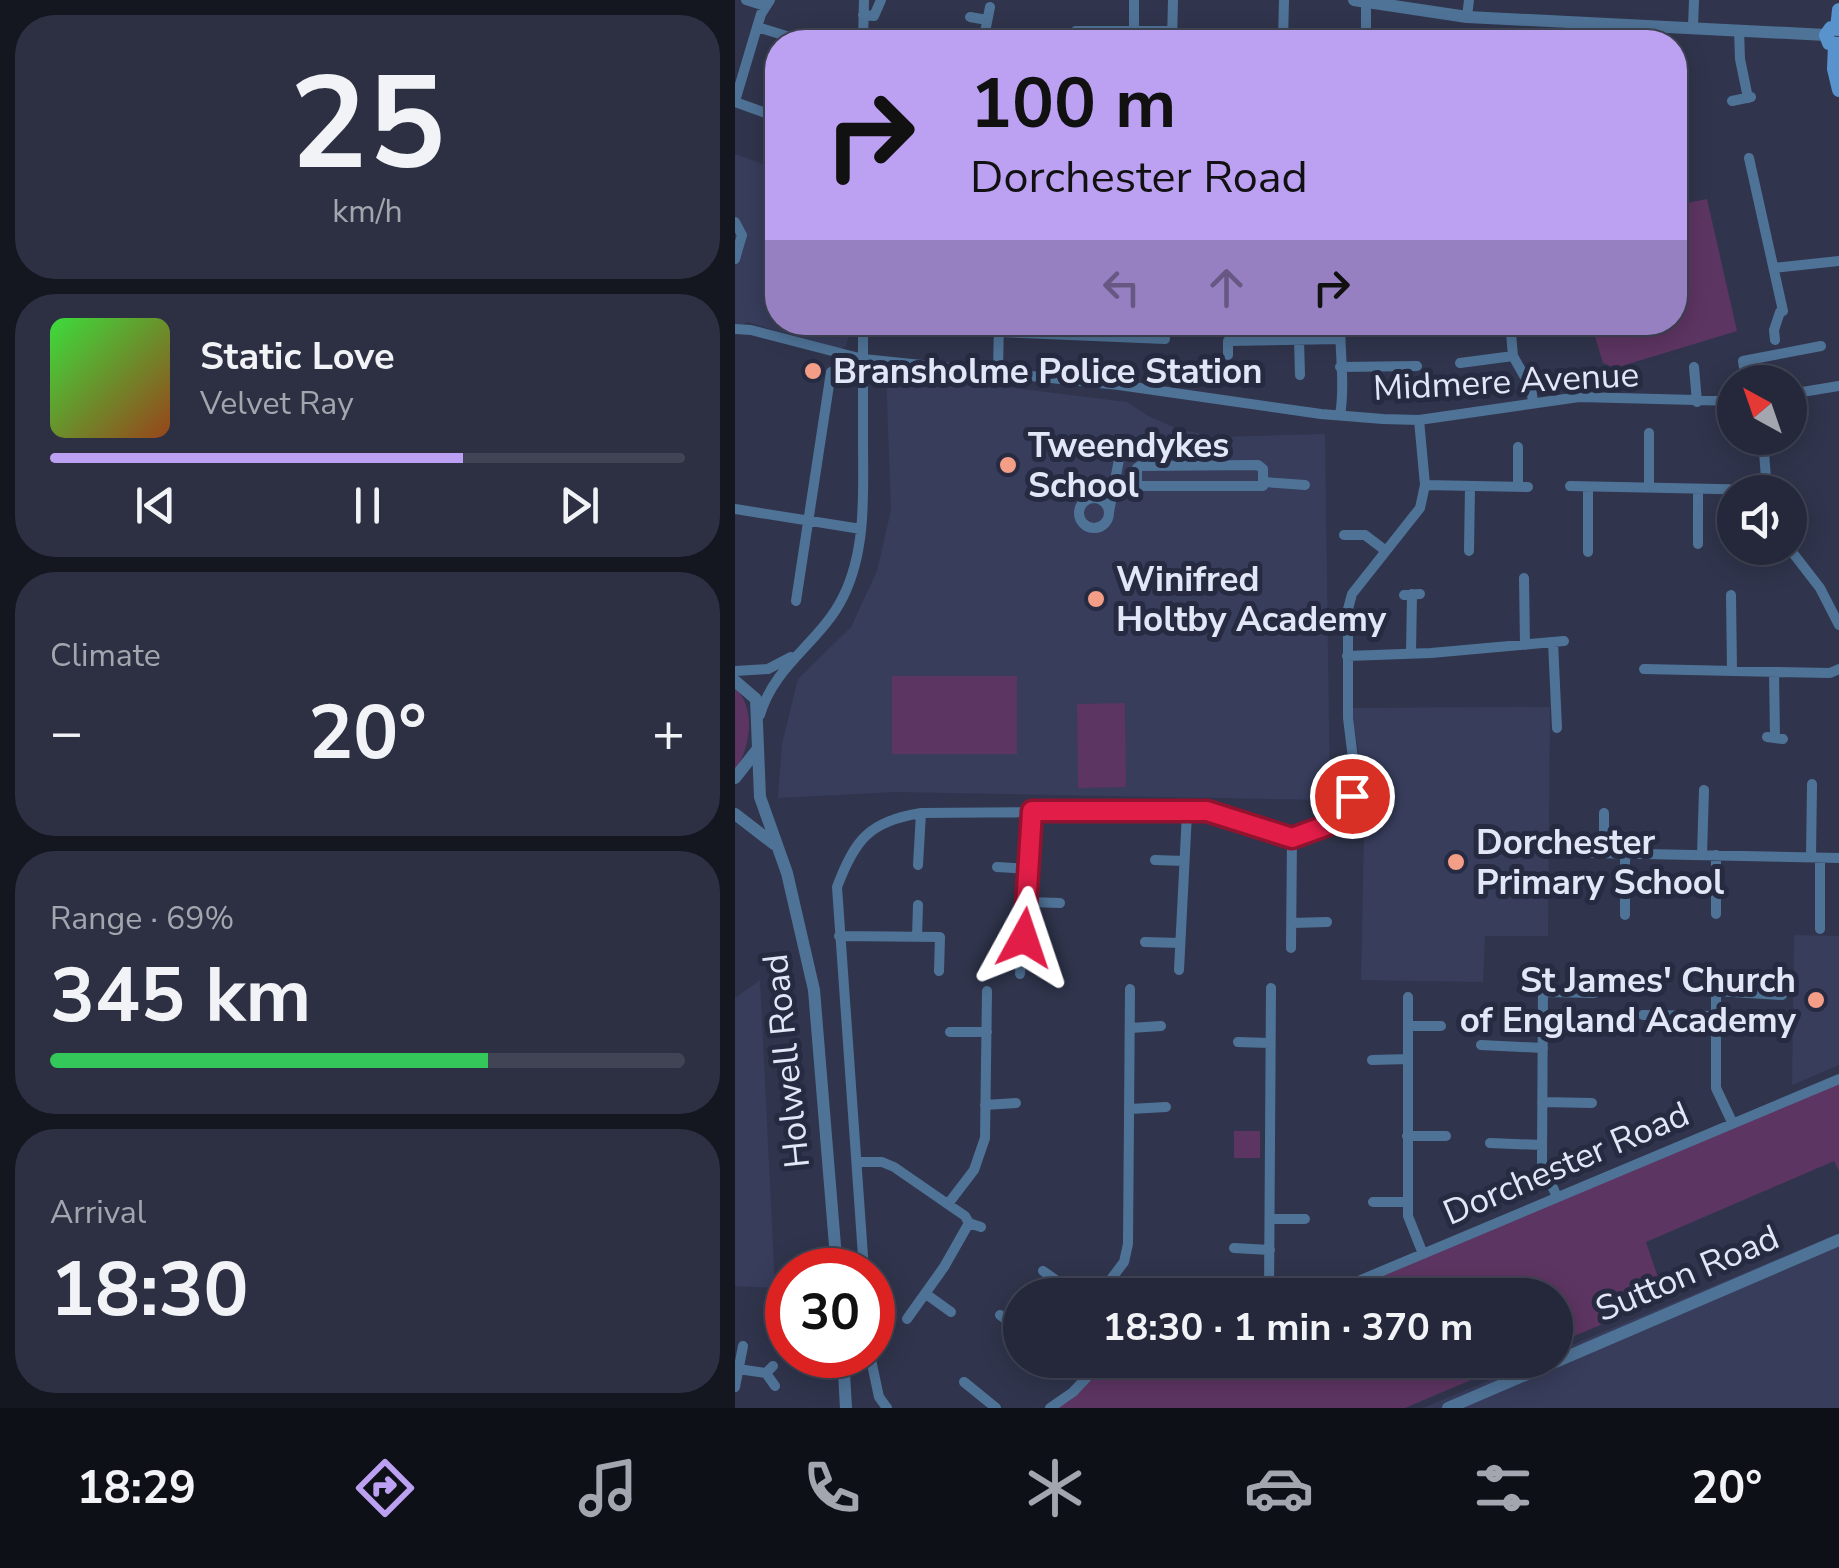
<!DOCTYPE html>
<meta charset="utf-8">
<style>
:root{--surface:#24283a;--page:#2c3042;--text:#f1f3f6;--muted:#a3a6af;--line:#414454;--accent:#bca0f2}
body{margin:0;font-family:"Nunito Sans",sans-serif;background:var(--page);color:var(--text);height:100vh;display:flex;flex-direction:column;font-size:38px;white-space:nowrap}
*{box-sizing:border-box;margin:0}
p{font-size:32px;color:var(--muted)}
.icon{flex:none;width:55px;height:55px;fill:none;stroke:currentColor;stroke-width:2;stroke-linecap:round;stroke-linejoin:round}
.map{position:relative;flex:1;overflow:hidden}
.drawer{display:flex;flex-direction:column;gap:15px;padding:15px;background:#141620;width:735px}
.drawer>*{flex:none}
.top-card{position:absolute;left:30px;top:30px;width:922px;height:305px;border-radius:40px;box-shadow:0 5px 25px #0003,0 0 0 2px var(--line);background:#bca0f2;color:#111;overflow:hidden}
.needle{width:65px;rotate:320deg}
.tools{position:absolute;left:982px;top:365px;display:grid;gap:20px}
.tools a{display:grid;place-items:center;width:90px;height:90px;border-radius:50%;background:var(--surface);box-shadow:0 5px 25px #0003,0 0 0 2px var(--line);font-size:50px}
.speed{position:absolute;left:30px;top:1248px;display:flex;gap:20px;font-size:50px;font-weight:700;text-align:center}
.speed>*{display:grid;place-content:center;width:130px;height:130px;border-radius:50%;background:var(--surface);box-shadow:0 5px 25px #0003,0 0 0 2px var(--line);line-height:1}
.speed .limit{border:15px solid #d22;background:#fff;color:#111}
.pin{position:absolute;display:grid;place-items:center;width:85px;height:85px;color:#fff;margin:-42px;border:5px solid #fff;border-radius:50%;box-shadow:0 2px 10px #0007}
.me{position:absolute;width:110px;margin:-55px;rotate:5deg;stroke-linejoin:round;filter:drop-shadow(0 0 8px #0008)}
.turn{display:flex;align-items:center;gap:35px;height:210px;padding:0 40px;font-size:45px}
.turn .icon{width:130px;height:130px;stroke-width:2.5}
.turn b{display:block;font-size:70px;line-height:85px}
.lanes{display:flex;align-items:center;height:95px;padding:0 40px;background:#0003;justify-content:center;gap:50px;direction:ltr}
.lanes .off{opacity:.35}
.big{font-size:75px;font-weight:700;line-height:1.1}
.drawer .tile{flex:1;display:flex;flex-direction:column;justify-content:center;gap:15px;min-width:0;padding:0 35px;border-radius:40px;background:var(--page)}
.drawer .dial{align-items:center;gap:0}
.dial b{font-size:130px;line-height:1}
.song{display:flex;align-items:center;gap:30px}
.cover{width:120px;height:120px;border-radius:15px;background:linear-gradient(135deg,hsl(120 70% 55%),hsl(20 70% 35%))}
.played{height:10px;border-radius:5px;background:linear-gradient(90deg,var(--accent) 65%,var(--line) 65%)}
.keys{display:flex;justify-content:space-around;direction:ltr}
.heat{display:flex;justify-content:space-between;align-items:center;font-size:55px;direction:ltr}
.charge{height:15px;border-radius:8px;background:linear-gradient(90deg,#34c759 69%,var(--line) 0)}
.trip{position:absolute;left:268px;top:1278px;width:570px;height:100px;border-radius:50px;background:var(--surface);box-shadow:0 5px 25px #0003,0 0 0 2px var(--line);font-weight:700;line-height:100px;text-align:center}
.dock{display:flex;height:160px;justify-content:space-around;align-items:center;background:#0e1017;color:var(--muted)}
.dock .icon{width:70px;height:70px}
.dock .selected{color:var(--accent)}
.dock b{font-size:45px;color:var(--text)}
main{display:flex;flex:1;min-height:0}
.map>svg:first-child{display:block}
.built{fill:#373d5b}
.green{fill:#5d3562}
.lines{fill:none;stroke-linecap:round;stroke-linejoin:round}
.minor{stroke:#4f7397;stroke-width:10}
.tertiary{stroke:#4f7397;stroke-width:12}
.secondary{stroke:#5993cd;stroke-width:14}
.route-casing{stroke:#92132f;stroke-width:25}
.route{stroke:#e11d48;stroke-width:18}
.poi-dot{fill:#f49e87;stroke:#262b42;stroke-width:4}
.labels{text-anchor:middle;stroke-width:10;stroke-linejoin:round;paint-order:stroke}
.poi-label{font-size:35px;font-weight:bold;fill:#e2e6f6;stroke:#262b42;text-anchor:start}
.street-label{font-size:35px;fill:#e2e6f6;stroke:#262b42}
</style>
<main>
<section class="drawer">
<div class="tile dial"><b>25</b><p>km/h</p></div>
<div class="tile">
<div class="song"><i class="cover"></i><div><b>Static Love</b><p>Velvet Ray</p></div></div>
<div class="played"></div>
<div class="keys"><svg class="icon" aria-label="previous" viewBox="0 0 24 24"><path d="M18 5L8 12l10 7zM5 5v14"/></svg><svg class="icon" aria-label="pause" viewBox="0 0 24 24"><path d="M8 5v14M16 5v14"/></svg><svg class="icon" aria-label="next" viewBox="0 0 24 24"><path d="M6 5l10 7-10 7zM19 5v14"/></svg></div>
</div>
<div class="tile"><p>Climate</p>
<div class="heat"><a>−</a><b class="big">20°</b><a>+</a></div>
</div>
<div class="tile"><p>Range · 69%</p><b class="big">345 km</b><div class="charge"></div></div>
<div class="tile"><p>Arrival</p><b class="big">18:30</b></div>
</section>
<div class="map">
<svg width="1104" height="1408" viewBox="0 0 1104 1408">
<rect width="100%" height="100%" fill="#30354d"/>
<path class="built" d="M0 154 42 169V322L118 323 111 346 105 350 12 322 0 329Z
M151 372 392 402 413 416 443 429 482 437 590 434 595 800 159 792 43 798 47 744 63 679 116 627 142 571 156 510Z
M815 707 813 936H750L748 982 626 980 630 789 616 708Z
M1059 935 1104 936V1065L1057 1085Z
M25 980 40 1288 0 1286V998Z
M1104 1233V1408H688L802 1360H820V1352Z"/>
<path class="green" d="M972 199 1002 331 880 368 868 363 856 323 940 322V205Z
M157 676H282V754H157Z
M0 688C22 709 15 748 0 771Z
M390 703 391 787 343 788 342 704Z
M1104 1083V1171L1099 1161 911 1242 930 1298 820 1344V1295H598Z
M499 1131H525V1158H499Z
M377 1360H783L670 1408H320L338 1397Z"/>
<g class="lines">
<path class="minor" d="M11 0 30 6
M631 2V42
M128 15 139 16 146 0
M235 17 252 20
M732 17 734 0
M22 27 71 42
M958 27 959 0
M1004 30 1005 59 1013 98
M399 32V0
M128 42 129 0
M248 42 255 7
M340 42 341 31H437
M437 42 438 0
M548 42 549 0
M0 101 26 14 35 0
M997 101 1016 97
M0 102 42 117
M1014 158 1048 311
M0 222 7 235 0 259
M1039 268 1104 261
M605 322C605 353 610 386 605 415
M775 322 778 356 796 388 798 402
M0 329 16 330 128 359 384 385 586 414 648 419 684 420 844 397 1000 401
M264 332 430 339
M564 340 565 375
M1040 340 1039 330 1045 312
M493 355V341L605 339
M725 363 778 356
M605 367 682 366
M959 367 962 402
M263 371 264 322
M1011 382 1008 361 1086 346
M1055 394 1104 386
M1028 438 1032 492
M529 482 570 485
M690 485 793 487
M380 486H402V468L405 466 523 465 528 469V486H402
M835 486 1031 490
M783 487V447
M853 487V552
M914 487V433
M344 513a15 15 0 1 1 30 0a15 15 0 1 1-30 0Z
M0 509 126 529
M374 512 386 449
M609 535H630L651 551
M963 544V489
M1054 548 1085 588 1104 625
M734 551 735 486
M789 578 790 645
M669 595 685 594
M996 595 997 671
M61 601 96 372
M818 642 822 728
M676 652 677 594
M612 656 696 653 829 641
M909 669 1095 673 1104 669
M0 671 33 669 56 657
M1039 672 1040 738
M25 715C39 665 86 642 108 597 132 549 128 491 128 438 128 400 128 361 128 322
M1032 737 1048 739
M858 853 1104 858
M869 853V813
M890 854V915
M967 855 969 790
M1076 857 1077 784
M1085 858V929
M420 860 449 861
M183 865 186 813
M262 867 294 869
M293 902 325 903
M981 914V855
M557 923 592 922
M104 936 205 937 204 971
M182 937 183 905
M410 942 445 943
M556 948 557 838
M444 970 452 813
M285 974 297 811
M981 978V1088L997 1122
M808 984 807 1163 822 1197
M981 991 1047 995
M808 992 859 993
M673 997V1216L688 1254
M908 1015 981 1016
M673 1026H706
M395 1028 426 1026
M215 1032H252
M503 1042 535 1043
M746 1045 808 1048
M637 1060 673 1059
M807 1102 857 1103
M250 1105 281 1103
M395 1109 431 1107
M672 1136H711
M755 1143 807 1145
M122 1162H147L159 1167 230 1216 234 1223 246 1227
M638 1202H673
M213 1204 239 1170 250 1138 252 991
M535 1219H570
M499 1248 535 1250
M129 1270 102 887C120 839 135 821 186 813L472 811 557 838 593 825 612 807 621 783 613 718V609L617 594 685 508 690 485 684 420
M308 1271 342 1295
M191 1294 216 1312
M364 1295 389 1262 393 1244 395 989
M534 1295 536 988
M579 1295 602 1290 1104 1079
M265 1315 285 1330
M172 1319 209 1267 234 1223
M135 1355 144 1397 152 1408
M38 1366 31 1373 40 1386
M3 1369 31 1373
M229 1382 261 1408
M0 1387 8 1346
M315 1408 338 1392 368 1360"/>
<path class="tertiary" d="M619 0 732 17 1091 35
M0 681 21 699 25 797 52 873 79 990 102 1270
M0 778 22 750
M0 814 39 844
M108 1355 111 1408
M713 1408 1104 1240"/>
<path class="secondary" d="M1102 28 1104 10
M1104 29 1096 28 1091 35 1094 43 1104 44
M1100 45 1099 69 1104 90"/>
</g>
<g class="lines">
<defs>
<path id="route" d="M289 938 297 811H472L557 838 593 825 603 817 617 796"/>
</defs>
<use href="#route" class="route-casing"/>
<use href="#route" class="route"/>
</g>
<g class="poi-dot">
<circle cx="78" cy="371" r="10"/>
<circle cx="273" cy="465" r="10"/>
<circle cx="361" cy="599" r="10"/>
<circle cx="721" cy="862" r="10"/>
<circle cx="1081" cy="1000" r="10"/>
</g>
<g class="labels">
<g class="poi-label">
<text x="98" y="383">Bransholme Police Station</text>
<text x="293" y="457">Tweendykes<tspan x="293" dy="40">School</tspan></text>
<text x="381" y="591">Winifred<tspan x="381" dy="40">Holtby Academy</tspan></text>
<text x="741" y="854">Dorchester<tspan x="741" dy="40">Primary School</tspan></text>
<text x="1061" y="992" text-anchor="end">St James' Church<tspan x="1061" dy="40">of England Academy</tspan></text>
</g>
<g class="street-label">
<text transform="translate(771 381) rotate(-3)" y="12">Midmere Avenue</text>
<text transform="translate(51 1061) rotate(-96)" y="12">Holwell Road</text>
<text transform="translate(831 1163) rotate(-23)" y="12">Dorchester Road</text>
<text transform="translate(952 1273) rotate(-23)" y="12">Sutton Road</text>
</g>
</g>
</svg>
<div class="tools">
<a><svg class="needle" viewBox="-14 -14 28 28"><path d="M0-13l5 13h-10z" fill="#e53935"/><path d="M0 13l5-13h-10z" fill="#a3a6af"/></svg></a>
<a><svg class="icon" aria-label="sound" viewBox="0 0 24 24"><path d="M4 9h4l5-4v14l-5-4H4zM17 9q2 3 0 6"/></svg></a>
</div>
<div class="speed"><div class="limit">30</div></div>
<div class="pin" style="left:617px;top:796px;background:#d93025"><svg class="icon" aria-label="arrive" viewBox="0 0 24 24"><path d="M6 21V4h12l-3 4 3 4H6"/></svg></div>
<svg class="me" style="left:289px;top:938px" viewBox="-20 -20 40 40"><path d="M0-17L14 15 0 8-14 15z" fill="#e11d48" stroke="#fff" stroke-width="4"/></svg>
<div class="trip">18:30 · 1 min · 370 m</div>
<div class="top-card">
<div class="turn"><svg class="icon" aria-label="right" viewBox="0 0 24 24"><path d="M7 20v-9h11M14 6l5 5-5 5"/></svg><div><b>100 m</b>Dorchester Road</div></div>
<div class="lanes"><svg class="icon off" aria-label="left" viewBox="0 0 24 24"><path d="M17 20v-9H6M10 6l-5 5 5 5"/></svg><svg class="icon off" aria-label="ahead" viewBox="0 0 24 24"><path d="M12 20V5M6 11l6-6 6 6"/></svg><svg class="icon" aria-label="right" viewBox="0 0 24 24"><path d="M7 20v-9h11M14 6l5 5-5 5"/></svg></div>
</div>
</div>
</main>
<nav class="dock">
<b>18:29</b>
<svg class="icon selected" aria-label="directions" viewBox="0 0 24 24"><path d="M12 3l9 9-9 9-9-9zM9 14v-3h6M13 9l2 2-2 2"/></svg>
<svg class="icon" aria-label="music" viewBox="0 0 24 24"><path d="M9 18V5l10-2v13"/><circle cx="6" cy="18" r="3"/><circle cx="16" cy="16" r="3"/></svg>
<svg class="icon" aria-label="phone" viewBox="0 0 24 24"><path d="M5 4h4l2 5-3 2q2 4 5 5l2-3 5 2v4C11 20 4 13 5 4z"/></svg>
<svg class="icon" aria-label="climate" viewBox="0 0 24 24"><path d="M12 3v18M4 7l16 10M4 17L20 7"/></svg>
<svg class="icon" aria-label="car" viewBox="0 0 24 24"><path d="M5 17H2v-5l4-1 3-4h7l3 4 3 1v5h-3M9 17h6M6 11h13"/><circle cx="7" cy="17" r="2"/><circle cx="17" cy="17" r="2"/></svg>
<svg class="icon" aria-label="filters" viewBox="0 0 24 24"><path d="M4 7h16M4 17h16"/><circle cx="9" cy="7" r="2"/><circle cx="15" cy="17" r="2"/></svg>
<b>20°</b>
</nav>
